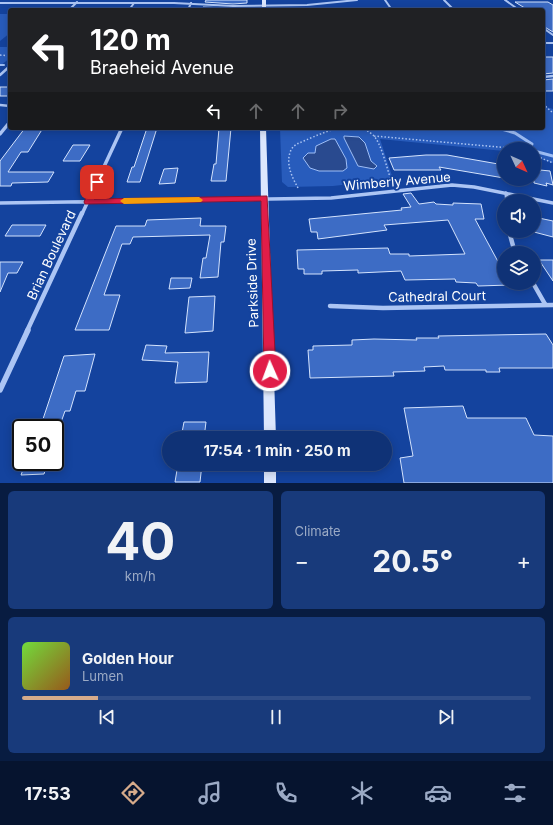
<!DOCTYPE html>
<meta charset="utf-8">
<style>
:root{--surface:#0f3276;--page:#183a7b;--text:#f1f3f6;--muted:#9baac5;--line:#2f4d88;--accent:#d6ab8b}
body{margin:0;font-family:Inter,sans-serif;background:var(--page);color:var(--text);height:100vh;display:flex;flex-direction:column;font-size:15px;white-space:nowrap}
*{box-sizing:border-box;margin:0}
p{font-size:13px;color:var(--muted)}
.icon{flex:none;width:22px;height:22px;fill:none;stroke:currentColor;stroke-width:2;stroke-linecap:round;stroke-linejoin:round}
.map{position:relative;height:483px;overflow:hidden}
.details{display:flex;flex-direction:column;gap:8px;padding:8px;background:#081c41;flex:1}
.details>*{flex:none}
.top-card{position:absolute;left:8px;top:8px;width:537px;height:122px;border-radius:4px;box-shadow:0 2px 10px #0003,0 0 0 1px var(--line);background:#202124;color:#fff;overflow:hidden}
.needle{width:26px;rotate:134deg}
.tools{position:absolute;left:497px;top:142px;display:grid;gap:8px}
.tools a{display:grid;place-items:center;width:44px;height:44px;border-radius:50%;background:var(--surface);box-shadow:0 2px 10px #0003,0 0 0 1px var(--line);font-size:20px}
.speed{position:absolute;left:12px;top:419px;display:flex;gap:8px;font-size:20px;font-weight:700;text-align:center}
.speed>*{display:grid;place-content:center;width:52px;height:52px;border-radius:50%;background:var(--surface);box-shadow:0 2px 10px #0003,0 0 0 1px var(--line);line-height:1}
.speed .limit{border:2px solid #111;border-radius:6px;background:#fff;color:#111}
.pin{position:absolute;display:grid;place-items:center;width:34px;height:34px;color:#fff;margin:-17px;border-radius:8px;box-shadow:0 2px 6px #0006}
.me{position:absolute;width:44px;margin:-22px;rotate:358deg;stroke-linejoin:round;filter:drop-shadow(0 0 3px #0008)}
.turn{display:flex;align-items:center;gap:14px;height:84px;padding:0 16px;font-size:18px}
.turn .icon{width:52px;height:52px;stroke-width:2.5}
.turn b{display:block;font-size:28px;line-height:34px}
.lanes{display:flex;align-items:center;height:38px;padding:0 16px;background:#0003;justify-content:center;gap:20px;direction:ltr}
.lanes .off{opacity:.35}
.big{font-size:30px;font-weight:700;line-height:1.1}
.details .tile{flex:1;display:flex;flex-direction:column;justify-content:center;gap:6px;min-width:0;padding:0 14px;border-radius:6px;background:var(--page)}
.details .dial{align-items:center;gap:0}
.dial b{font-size:52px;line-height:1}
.song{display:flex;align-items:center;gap:12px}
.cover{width:48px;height:48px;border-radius:6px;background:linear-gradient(135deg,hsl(100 70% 55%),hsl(30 70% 35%))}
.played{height:4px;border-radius:2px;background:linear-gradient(90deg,var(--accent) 15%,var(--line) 15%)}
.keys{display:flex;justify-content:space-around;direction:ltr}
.heat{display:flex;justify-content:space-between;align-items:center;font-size:22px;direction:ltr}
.details .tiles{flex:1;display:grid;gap:8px;grid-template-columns:1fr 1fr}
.tile:last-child{grid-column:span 2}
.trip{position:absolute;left:162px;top:431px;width:230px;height:40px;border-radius:20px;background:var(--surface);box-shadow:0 2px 10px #0003,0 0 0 1px var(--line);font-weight:700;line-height:40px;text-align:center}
.tabs{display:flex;height:64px;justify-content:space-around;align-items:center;background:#06142f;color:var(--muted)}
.tabs .icon{width:28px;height:28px}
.tabs .on{color:var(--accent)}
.tabs b{font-size:18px;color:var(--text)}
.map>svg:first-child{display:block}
.green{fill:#285cbc}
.water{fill:#294a8f;stroke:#9ebef6}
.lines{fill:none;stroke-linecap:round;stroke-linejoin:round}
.stream-far1{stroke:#9ebef6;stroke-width:2}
.stream{stroke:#9ebef6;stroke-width:3}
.building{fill:#3d6cc5;stroke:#d4e3fd}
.path{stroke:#acc5f4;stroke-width:1.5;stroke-dasharray:1.5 2;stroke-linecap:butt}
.street-far4{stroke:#acc5f4;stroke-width:2}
.street-far3{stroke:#acc5f4;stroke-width:2.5}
.street-far2{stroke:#acc5f4;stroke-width:3.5}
.street-far1{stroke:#acc5f4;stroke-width:4.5}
.street{stroke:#acc5f4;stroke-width:5.5}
.secondary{fill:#dce7fd;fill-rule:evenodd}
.route{fill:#e11d48;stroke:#92132f}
.slow{fill:#f59e0b}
.labels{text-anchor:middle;stroke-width:4;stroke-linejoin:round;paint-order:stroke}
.street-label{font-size:13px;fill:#fff;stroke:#14439e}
</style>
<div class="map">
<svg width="553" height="483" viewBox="0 0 553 483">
<rect width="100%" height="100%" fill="#14439e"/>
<path class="green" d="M0 14H10V33L0 41Z
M0 47H10V58L0 66Z
M543 106 553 109V163L534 157V149H504V151L380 139 393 179 333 186 288 187 282 182 280 128H543Z"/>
<path class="water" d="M344 136 359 137 365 143 371 161 377 166 374 169 358 166 344 138Z
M331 139H335L346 159 347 168 343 171H319L310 168 303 158 308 153H315L316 146Z"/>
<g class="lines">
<path class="stream-far1" d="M0 65H4"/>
<path class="stream" d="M498 128 515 133 532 144 530 149
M534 151 553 156"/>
</g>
<path class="building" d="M206 0H247V3L233 4 205 2Z
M515 2H548L553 5V32L543 26V10H528Z
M203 7 233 8H246V10H202Z
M543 57H553V73L543 74Z
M553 79V91H543V80Z
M0 87H10V96H0Z
M25 128H43L28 152H21L8 172H54L48 182 12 183 11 186H0V161Z
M147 128H157L140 182H127L132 167H134Z
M219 128H231L226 181H211L214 164H216Z
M73 145H90L80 161H63Z
M426 155H447L504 165V178L439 167 441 170H394L389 158Z
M178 168 175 183 159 184 164 169Z
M540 170 550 171 553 185 546 183 547 186 534 183V171L540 172Z
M411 193 419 204 434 202 436 204 453 205V203L481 204 484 219H475L502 269 504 283 510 285 478 286 476 283 456 282 455 279 405 280 401 271 358 273V270L322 271V274H304V269H298L297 250 388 248 390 254H409V256L465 254 448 220 384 225 387 230 318 239 317 232H311L309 219 402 210 401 208 411 207 403 194Z
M534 217 553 221V237L534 232Z
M201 218 200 226H226L224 242H221L218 277 200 278 203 258H206L210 235 133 237 130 244H122L104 295H120L109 330H75L116 226H145L147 220Z
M12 225H46L40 236H5Z
M539 260H553V281Z
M0 262H23L17 273H8L0 292Z
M171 278H192L190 288 169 289Z
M215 296 213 331 185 333 189 297Z
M546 334 553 345V368H499L500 372H486V370H445L444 366 424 367 425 371 393 372 394 376 310 378 308 350H313V346L352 345V340L374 339 417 340 416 338H439L438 336Z
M146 345 167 346 165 353 209 352 207 382 175 383 178 362 142 360Z
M95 354 85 391H76L70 411H65L59 428H40L64 356Z
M463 406 467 418H526L534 435 553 436V483H404L400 458 413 456 404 408Z
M184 422H206L204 438H181Z
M26 462H48L44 474 21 475Z
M178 464H202L200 482H175Z"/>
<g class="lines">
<path class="path" d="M0 55 10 56
M543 104 553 113
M374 136 521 149
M534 155 553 163
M298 188C292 177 285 163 291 150 294 144 300 143 306 140 325 132 354 118 373 135 381 142 387 169 391 180"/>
<path class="street-far4" d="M385 0 392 10
M444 0 454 10
M505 0 519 10
M0 3H174L233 6 307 5 357 0
M69 10 77 2
M129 10 134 3
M188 10 191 3
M543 28 553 35
M543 43H553"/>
<path class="street-far3" d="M0 75 10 66
M543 77 553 76
M0 105 10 106
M9 124 10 122"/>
<path class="street-far2" d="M0 134 9 123
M506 193 507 201
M0 203 331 198 452 185 474 187 553 203
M82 214 122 128"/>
<path class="street-far1" d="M509 231 515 253
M533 283 545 304
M330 306 383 308 553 305
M27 331 82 213"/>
<path class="street" d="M0 390 28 330"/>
<path class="secondary" d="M262 0H266V10H262Z
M260 128H266L276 438H264Z
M264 464H276V483H264Z"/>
</g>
<path class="route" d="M97 180 101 182 94 199 267 196 276 371 275 375 270 377 266 375 264 371 261 201 85 204 84 202 93 182Z"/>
<path class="slow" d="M199 197 203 200 201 202 124 204 120 201 124 198Z"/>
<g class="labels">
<g class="street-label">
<text transform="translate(397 181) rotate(-5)" y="5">Wimberly Avenue</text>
<text transform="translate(51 255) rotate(-65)" y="5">Brian Boulevard</text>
<text transform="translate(252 283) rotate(-92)" y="5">Parkside Drive</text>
<text transform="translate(437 296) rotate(-1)" y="5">Cathedral Court</text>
</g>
</g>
</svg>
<div class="tools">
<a><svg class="needle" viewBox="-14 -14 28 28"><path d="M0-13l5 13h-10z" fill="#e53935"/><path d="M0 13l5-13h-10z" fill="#9baac5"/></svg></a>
<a><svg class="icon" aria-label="sound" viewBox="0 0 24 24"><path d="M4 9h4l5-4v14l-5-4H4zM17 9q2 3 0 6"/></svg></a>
<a><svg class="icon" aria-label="layers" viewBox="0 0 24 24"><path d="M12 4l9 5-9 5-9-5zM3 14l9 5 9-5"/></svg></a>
</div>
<div class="speed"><div class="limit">50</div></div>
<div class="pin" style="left:97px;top:182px;background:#d93025"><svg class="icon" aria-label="arrive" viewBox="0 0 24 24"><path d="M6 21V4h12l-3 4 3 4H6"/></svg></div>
<svg class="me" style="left:270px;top:371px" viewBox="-20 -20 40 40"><circle r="17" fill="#e11d48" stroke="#fff" stroke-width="3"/><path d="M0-11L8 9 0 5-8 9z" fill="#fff"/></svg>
<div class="trip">17:54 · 1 min · 250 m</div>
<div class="top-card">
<div class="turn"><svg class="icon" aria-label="left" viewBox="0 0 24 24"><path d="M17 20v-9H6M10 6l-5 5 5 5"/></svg><div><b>120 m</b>Braeheid Avenue</div></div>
<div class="lanes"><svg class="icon" aria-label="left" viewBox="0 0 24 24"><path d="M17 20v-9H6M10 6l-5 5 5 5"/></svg><svg class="icon off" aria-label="ahead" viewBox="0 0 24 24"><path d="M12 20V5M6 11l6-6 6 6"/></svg><svg class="icon off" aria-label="ahead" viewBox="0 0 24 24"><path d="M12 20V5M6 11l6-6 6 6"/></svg><svg class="icon off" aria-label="right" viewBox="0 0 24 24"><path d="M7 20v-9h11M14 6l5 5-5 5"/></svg></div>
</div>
</div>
<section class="details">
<div class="tiles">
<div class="tile dial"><b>40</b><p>km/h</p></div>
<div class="tile"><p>Climate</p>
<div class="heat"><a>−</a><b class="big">20.5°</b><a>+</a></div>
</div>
<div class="tile">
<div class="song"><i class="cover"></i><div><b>Golden Hour</b><p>Lumen</p></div></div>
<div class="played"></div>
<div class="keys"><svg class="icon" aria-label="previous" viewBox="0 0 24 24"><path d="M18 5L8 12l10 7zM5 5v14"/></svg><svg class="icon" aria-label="pause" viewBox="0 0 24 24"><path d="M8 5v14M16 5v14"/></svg><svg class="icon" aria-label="next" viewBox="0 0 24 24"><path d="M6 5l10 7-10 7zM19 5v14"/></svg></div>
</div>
</div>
</section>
<nav class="tabs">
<b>17:53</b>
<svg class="icon on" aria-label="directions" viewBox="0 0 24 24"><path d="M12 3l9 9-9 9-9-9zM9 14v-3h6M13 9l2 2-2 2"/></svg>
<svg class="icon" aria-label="music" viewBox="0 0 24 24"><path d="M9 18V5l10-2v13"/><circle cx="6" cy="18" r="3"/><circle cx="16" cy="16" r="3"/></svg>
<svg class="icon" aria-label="phone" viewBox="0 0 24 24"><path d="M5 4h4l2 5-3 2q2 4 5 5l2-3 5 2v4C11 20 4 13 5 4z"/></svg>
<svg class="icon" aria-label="climate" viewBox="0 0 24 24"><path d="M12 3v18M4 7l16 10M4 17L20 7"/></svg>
<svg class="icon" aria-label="car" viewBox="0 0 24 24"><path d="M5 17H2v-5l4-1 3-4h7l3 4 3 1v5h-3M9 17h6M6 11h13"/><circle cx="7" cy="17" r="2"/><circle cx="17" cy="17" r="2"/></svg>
<svg class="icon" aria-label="filters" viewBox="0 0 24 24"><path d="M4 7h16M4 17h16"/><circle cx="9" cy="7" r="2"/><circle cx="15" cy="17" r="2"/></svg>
</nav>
